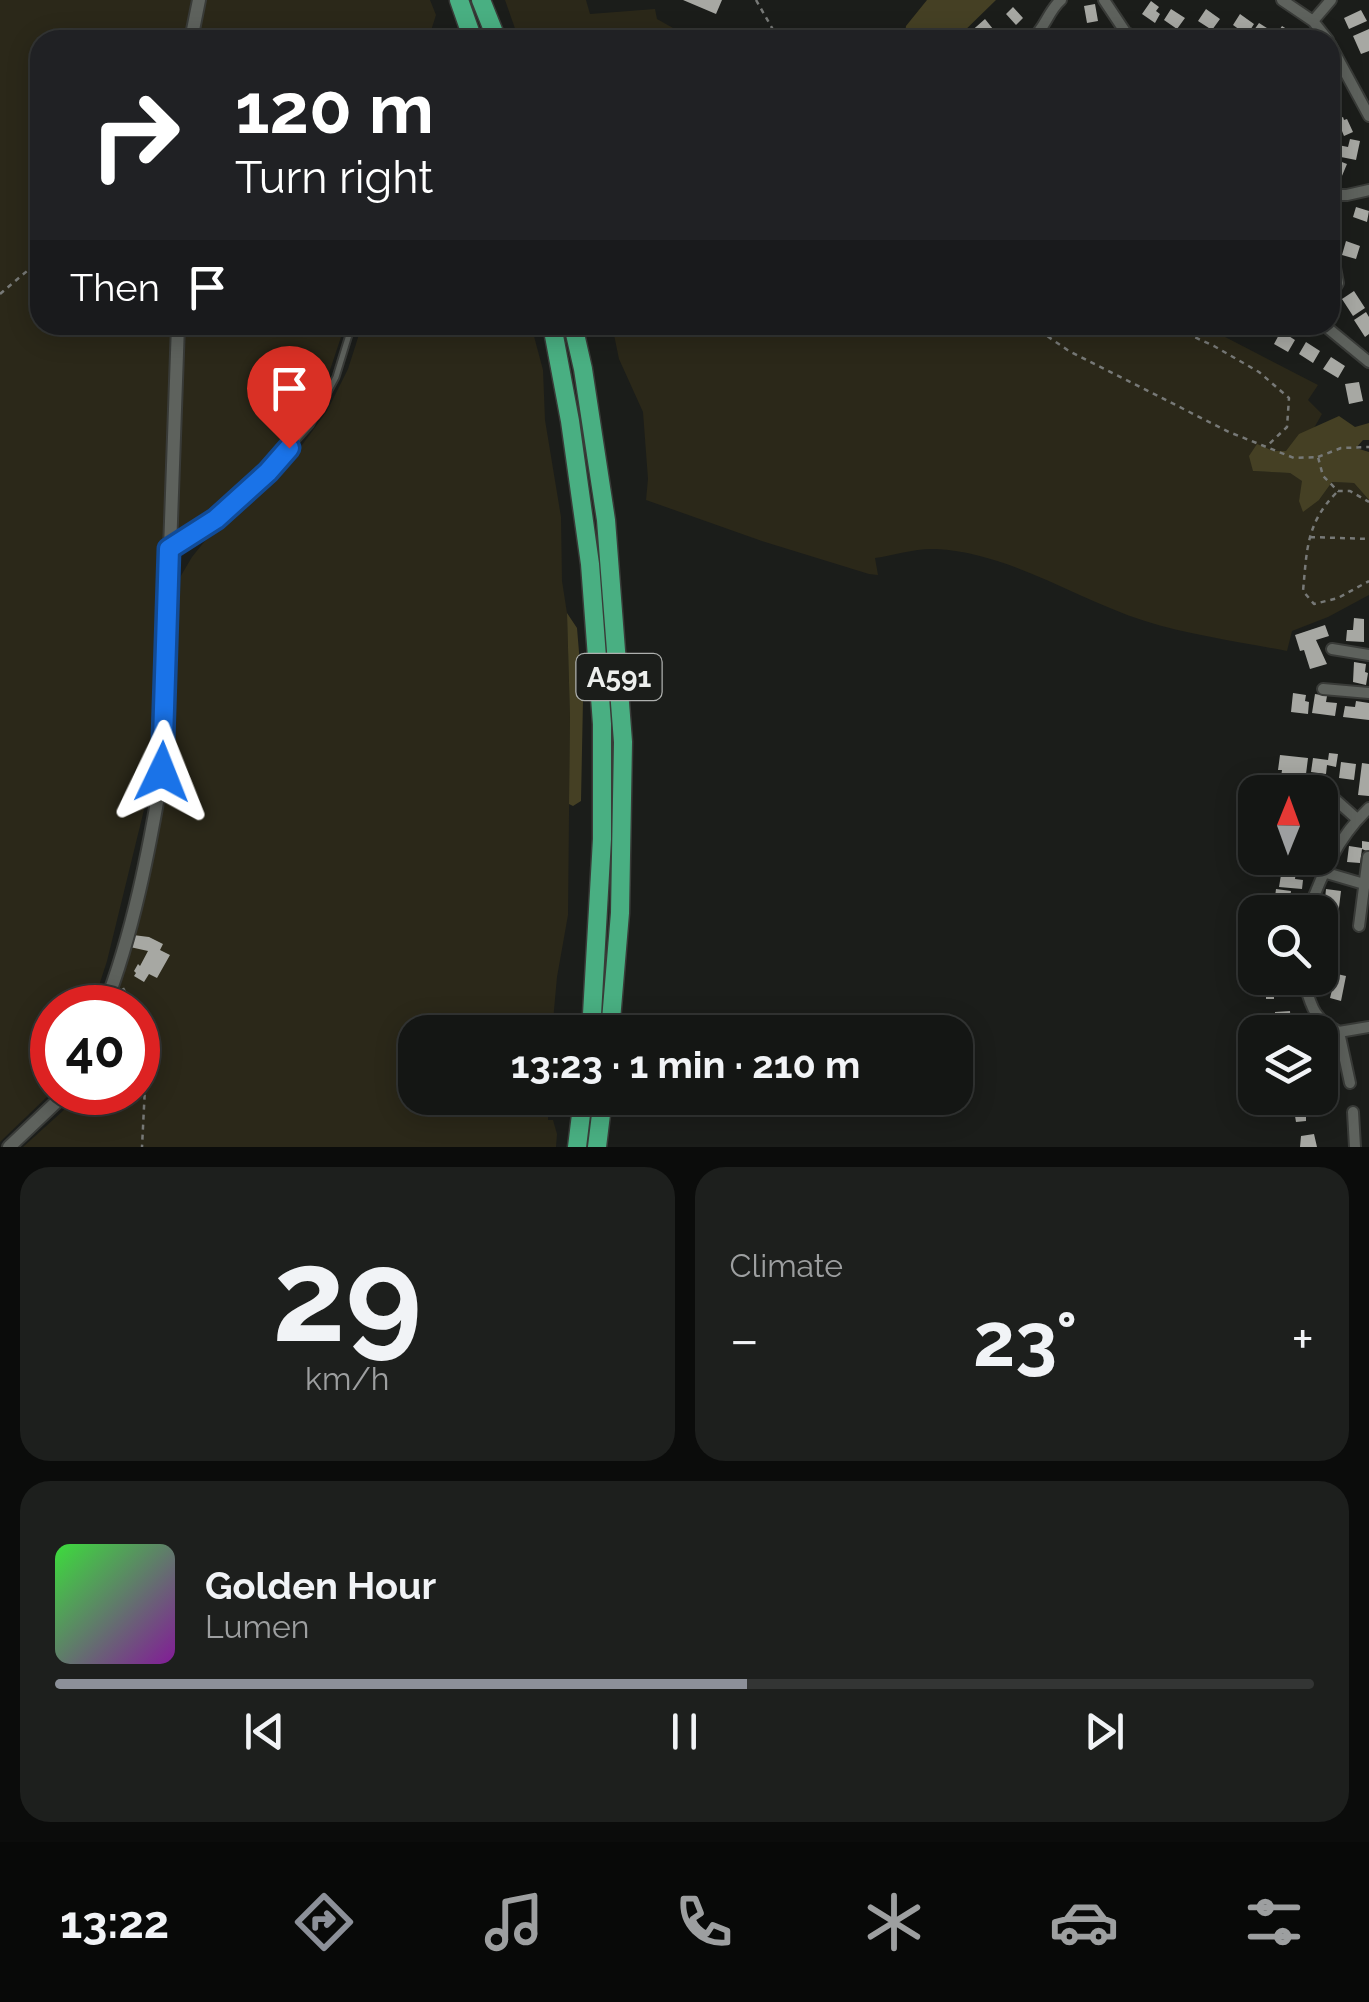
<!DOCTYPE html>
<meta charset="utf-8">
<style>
:root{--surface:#141614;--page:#1d1f1d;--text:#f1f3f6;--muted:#9d9fa0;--line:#333534;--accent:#8c9099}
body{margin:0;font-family:Raleway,sans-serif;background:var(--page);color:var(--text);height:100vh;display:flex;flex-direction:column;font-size:38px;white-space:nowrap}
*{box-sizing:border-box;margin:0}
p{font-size:32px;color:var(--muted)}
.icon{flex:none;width:55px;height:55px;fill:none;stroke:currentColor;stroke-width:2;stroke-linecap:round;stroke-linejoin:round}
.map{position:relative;height:1147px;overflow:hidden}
.drawer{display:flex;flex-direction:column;gap:20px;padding:20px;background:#0b0c0b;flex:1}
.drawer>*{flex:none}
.hud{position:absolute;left:30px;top:30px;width:1310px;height:305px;border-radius:30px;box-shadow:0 5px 25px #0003,0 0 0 2px var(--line);background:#202124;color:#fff;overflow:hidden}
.needle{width:65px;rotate:1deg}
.fabs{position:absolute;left:1238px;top:775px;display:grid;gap:20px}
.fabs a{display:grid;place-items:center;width:100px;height:100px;border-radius:20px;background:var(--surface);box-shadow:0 5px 25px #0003,0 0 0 2px var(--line);font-size:50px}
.speed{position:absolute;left:30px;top:985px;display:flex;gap:20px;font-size:50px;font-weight:700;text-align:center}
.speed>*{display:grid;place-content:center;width:130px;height:130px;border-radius:50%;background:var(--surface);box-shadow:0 5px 25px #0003,0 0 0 2px var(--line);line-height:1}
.speed .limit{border:15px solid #d22;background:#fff;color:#111}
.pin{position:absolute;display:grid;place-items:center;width:85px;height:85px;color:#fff;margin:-102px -42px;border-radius:50% 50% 50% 0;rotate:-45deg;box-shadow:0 0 10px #0007}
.pin .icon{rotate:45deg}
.me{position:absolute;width:110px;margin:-55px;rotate:2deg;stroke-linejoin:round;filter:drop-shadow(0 0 8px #0008)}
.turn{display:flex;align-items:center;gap:35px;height:210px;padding:0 40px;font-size:45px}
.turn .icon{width:130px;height:130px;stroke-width:2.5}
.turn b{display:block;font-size:70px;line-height:85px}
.then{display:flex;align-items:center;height:95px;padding:0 40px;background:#0003;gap:20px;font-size:38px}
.big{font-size:75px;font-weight:700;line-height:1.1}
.drawer .tile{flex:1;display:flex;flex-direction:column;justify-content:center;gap:15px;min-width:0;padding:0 35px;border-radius:30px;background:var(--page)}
.drawer .dial{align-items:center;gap:0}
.dial b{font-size:130px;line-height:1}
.song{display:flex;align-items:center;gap:30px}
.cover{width:120px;height:120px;border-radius:15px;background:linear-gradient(135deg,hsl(120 70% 55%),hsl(290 70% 35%))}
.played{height:10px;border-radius:5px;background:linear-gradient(90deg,var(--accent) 55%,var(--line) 55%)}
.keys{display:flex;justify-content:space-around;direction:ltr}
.heat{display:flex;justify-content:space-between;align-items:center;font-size:55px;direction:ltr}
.drawer .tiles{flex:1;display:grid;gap:20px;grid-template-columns:1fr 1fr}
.tile:last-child{grid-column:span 2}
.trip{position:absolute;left:398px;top:1015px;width:575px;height:100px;border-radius:30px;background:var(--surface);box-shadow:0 5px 25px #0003,0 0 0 2px var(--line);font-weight:700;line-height:100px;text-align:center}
.tabs{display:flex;height:160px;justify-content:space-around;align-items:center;background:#080908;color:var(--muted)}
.tabs .icon{width:70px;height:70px}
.tabs .selected{color:var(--accent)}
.tabs b{font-size:45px;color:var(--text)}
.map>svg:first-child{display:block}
.green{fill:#2b2819}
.forest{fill:#454024}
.building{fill:#a7a8a3}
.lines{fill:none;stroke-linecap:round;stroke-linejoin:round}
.service-casing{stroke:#393b38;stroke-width:9}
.minor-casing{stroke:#393b38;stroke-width:14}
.tertiary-casing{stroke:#393b38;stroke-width:16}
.trunk-casing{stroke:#393b38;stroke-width:21}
.path{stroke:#777977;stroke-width:2.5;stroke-dasharray:5 5;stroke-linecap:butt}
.service{stroke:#5e625d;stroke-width:5}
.minor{stroke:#5e625d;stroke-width:10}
.tertiary{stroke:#5e625d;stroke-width:12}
.trunk{stroke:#49af82;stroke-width:18}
.route-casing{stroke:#114b97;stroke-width:25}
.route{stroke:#1a73e8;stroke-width:18}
.labels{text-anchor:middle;stroke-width:10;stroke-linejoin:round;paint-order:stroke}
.shield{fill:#1b1d1a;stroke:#aeb0ae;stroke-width:2.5}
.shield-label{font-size:28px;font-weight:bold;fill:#edefed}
</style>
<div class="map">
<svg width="1369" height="1147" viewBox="0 0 1369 1147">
<rect width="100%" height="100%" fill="#1b1d1a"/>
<path class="green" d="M0 0H191L185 40H40V325H173L165 564 160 584 152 777 107 961 92 1007 52 1008V1092L0 1142Z
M202 0H430L436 15 428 40H197Z
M505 0H586L590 14 655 9 657 19 689 37 691 34 698 37 702 31 733 40H519Z
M185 325H345L330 370 303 421 266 460 182 535 178 523Z
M362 325H531L543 370 545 420 561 517 562 581 567 613 570 717 568 915 557 977 552 1032H415V1098H549L548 1120H553L557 1134 556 1147H23L76 1099 78 1093 138 1092V1008L113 1007 121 984 170 781 179 579 192 557 212 532 236 509 280 475 327 411 348 369Z
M612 325H1202L1318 385 1308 400 1322 414 1306 442 1253 471 1290 473 1303 481 1299 501 1319 500 1332 482 1354 483 1369 500V595L1328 617 1292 631 1287 651C1241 642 1189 635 1145 621 1075 599 1011 553 936 549 915 548 895 555 875 558L878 575 869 574 765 542 646 500 648 479 643 412 619 359Z"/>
<path class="forest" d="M927 0H996L955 40H904L906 26Z
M1339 416 1355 427 1369 423V440H1363L1356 448 1369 452V500L1354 483 1332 482 1319 500 1303 512 1299 501 1302 481 1290 473 1253 471 1249 456 1257 444 1273 451H1286L1299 434Z
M567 613 577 628 583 700 581 801 573 806 569 804 570 717Z"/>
<path class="building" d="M683 0H722L716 14Z
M1151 1 1159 7 1156 11 1160 14 1155 23 1142 14Z
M1095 4 1098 21 1087 23 1084 6Z
M1013 7 1023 18 1016 25 1006 14Z
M1171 9 1185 18 1177 29 1164 20Z
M1206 9 1220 19 1212 30 1198 21Z
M1361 10 1367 21 1349 29 1344 18Z
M1240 14 1254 24 1247 35 1233 25Z
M985 19 993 29 981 40H973L968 34Z
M1259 23 1273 32 1268 40H1254L1249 37Z
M1282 26 1293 33 1289 40 1274 38Z
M1369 29V51L1361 54 1353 36Z
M1343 117 1344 120 1347 119 1353 132 1344 136 1342 131 1332 135 1330 122Z
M1350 139 1360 141 1356 160 1336 156 1338 145 1348 147Z
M1334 159 1347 164 1339 183 1330 180V169Z
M1356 207 1369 211 1367 222 1353 217Z
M1346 241 1360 246 1356 259 1342 255Z
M1354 291 1365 308 1353 316 1342 299Z
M1366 312 1369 317V334L1365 337 1354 320Z
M1281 331 1295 340 1288 352 1274 344Z
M1306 342 1320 351 1313 363 1299 354Z
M1331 357 1345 366 1338 378 1323 369Z
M1359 382 1363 401 1349 404 1345 384Z
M1354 618 1364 619V642L1346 641 1347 630H1353Z
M1325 625 1329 636 1316 640 1327 664 1310 669 1304 650 1300 651 1295 635Z
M1354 662 1366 664 1365 672 1368 673 1366 685 1353 682Z
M1293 693 1306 695 1305 701 1309 702 1308 714 1291 712Z
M1315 694 1327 696 1326 702 1337 703 1335 716 1312 713Z
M1356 701 1369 703V720L1343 717 1345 706 1355 707Z
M1329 753 1338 754 1336 767 1327 765 1326 774 1311 772 1313 758 1328 760Z
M1280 755 1308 758 1306 774 1295 773 1294 786 1280 785 1282 770H1278Z
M1341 762 1356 764 1354 780 1339 778Z
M1362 763 1369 764V796L1358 795Z
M1320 806 1333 807 1332 816 1337 817 1336 827 1320 825Z
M1362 841 1369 842V852L1362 849 1360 863 1347 862 1349 846 1362 848Z
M1282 869 1296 871 1295 879 1303 880 1302 889 1279 887Z
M1276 889 1291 891 1289 907 1274 905Z
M1326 889 1341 891 1335 940 1320 938 1322 918 1326 919 1327 909H1324Z
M133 935 149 937 163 944 160 950 170 955 157 978 149 974 144 982 134 976 136 973 134 971 138 964 140 966 148 951 130 947Z
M1328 972 1346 976 1341 1001 1330 998 1332 990 1324 988Z
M1266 978H1282L1283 992H1274V999H1266Z
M1290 1011 1291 1024H1285V1032H1275V1012Z
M1327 1083 1330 1113 1306 1116V1121L1296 1122 1294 1110 1312 1108 1311 1098H1320V1084Z
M1314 1134 1317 1147H1300L1301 1136Z"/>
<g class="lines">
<defs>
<path id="service" d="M172 547 216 519 268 472 310 425 336 377 352 325"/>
<path id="minor" d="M1104 0 1126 33 1144 40
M1282 0 1313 21 1328 40
M1313 21 1331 0
M1031 40C1045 29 1048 11 1061 0
M1330 44 1369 116
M1330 195H1347L1369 190
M1330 296 1338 283 1331 247V195
M1324 325 1369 362
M1332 649 1369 655
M1323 689 1369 693
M1303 787 1328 793 1357 819
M1323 872 1364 884
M1308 912C1322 874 1338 837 1369 808
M1359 926 1368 857
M1303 978C1311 1005 1312 1018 1339 1032L1350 1083
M1339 1032 1369 1027
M1353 1112 1355 1147"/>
<path id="tertiary" d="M191 40 199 0
M104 1008C133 933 149 851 162 773L178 325
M9 1147 67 1092"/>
<path id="trunk" d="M459 0 473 40
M481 0 497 40
M552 325 570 421 590 564 602 724V839L591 1032
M573 325 583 369 606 520 623 742 620 913 610 1032
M577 1147 583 1098
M597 1147 603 1098"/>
</defs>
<use href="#service" class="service-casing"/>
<use href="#minor" class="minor-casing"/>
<use href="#tertiary" class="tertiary-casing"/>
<use href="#trunk" class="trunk-casing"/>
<path class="path" d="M756 0 779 40
M0 294 40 260
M1031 325 1069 351 1229 432 1294 458 1318 457 1323 476 1338 491H1350L1369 502
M1168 325 1214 346 1259 372 1289 398 1287 427 1267 446
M1318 457 1341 448 1369 447
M1336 493C1306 524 1307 550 1303 591L1314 604 1338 598 1369 581
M1310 537 1369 539
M123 988 134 1008
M138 1016 147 1047 142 1147"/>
<use href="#service" class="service"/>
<use href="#minor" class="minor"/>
<use href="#tertiary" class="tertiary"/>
<use href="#trunk" class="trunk"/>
</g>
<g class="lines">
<defs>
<path id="route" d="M162 772 169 549 216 519 268 472 289 448"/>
</defs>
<use href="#route" class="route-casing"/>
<use href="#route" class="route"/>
</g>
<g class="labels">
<rect class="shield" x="576.5" y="654" width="85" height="46" rx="8"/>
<g class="shield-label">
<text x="619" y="687">A591</text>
</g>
</g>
</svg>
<div class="fabs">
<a><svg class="needle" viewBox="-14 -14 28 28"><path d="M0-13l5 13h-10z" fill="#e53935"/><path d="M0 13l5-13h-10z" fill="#9d9fa0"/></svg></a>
<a><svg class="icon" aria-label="search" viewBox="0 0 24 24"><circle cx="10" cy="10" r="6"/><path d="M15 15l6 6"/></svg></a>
<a><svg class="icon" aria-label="layers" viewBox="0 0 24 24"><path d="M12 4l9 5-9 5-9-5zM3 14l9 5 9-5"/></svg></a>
</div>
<div class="speed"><div class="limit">40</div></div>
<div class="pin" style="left:289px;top:448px;background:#d93025"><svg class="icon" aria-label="arrive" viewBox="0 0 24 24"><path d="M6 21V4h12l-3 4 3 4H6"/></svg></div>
<svg class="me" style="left:162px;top:772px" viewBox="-20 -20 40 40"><path d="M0-17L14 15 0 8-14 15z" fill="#1a73e8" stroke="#fff" stroke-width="4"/></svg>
<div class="trip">13:23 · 1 min · 210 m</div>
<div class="hud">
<div class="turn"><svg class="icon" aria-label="right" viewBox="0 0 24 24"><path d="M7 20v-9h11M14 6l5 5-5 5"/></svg><div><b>120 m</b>Turn right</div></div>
<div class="then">Then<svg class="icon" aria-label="arrive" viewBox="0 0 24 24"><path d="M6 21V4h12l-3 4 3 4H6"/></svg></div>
</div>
</div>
<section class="drawer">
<div class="tiles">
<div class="tile dial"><b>29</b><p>km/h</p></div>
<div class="tile"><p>Climate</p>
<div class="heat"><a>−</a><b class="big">23°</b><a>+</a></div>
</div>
<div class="tile">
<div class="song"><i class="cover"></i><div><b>Golden Hour</b><p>Lumen</p></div></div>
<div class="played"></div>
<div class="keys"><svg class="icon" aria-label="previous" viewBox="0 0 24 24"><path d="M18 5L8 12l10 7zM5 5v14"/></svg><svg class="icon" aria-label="pause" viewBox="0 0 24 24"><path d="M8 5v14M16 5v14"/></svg><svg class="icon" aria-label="next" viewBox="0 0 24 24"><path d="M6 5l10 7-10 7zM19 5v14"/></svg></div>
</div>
</div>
</section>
<nav class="tabs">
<b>13:22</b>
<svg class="icon selected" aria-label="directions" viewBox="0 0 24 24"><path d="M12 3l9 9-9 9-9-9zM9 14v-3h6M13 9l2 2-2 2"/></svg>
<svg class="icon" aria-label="music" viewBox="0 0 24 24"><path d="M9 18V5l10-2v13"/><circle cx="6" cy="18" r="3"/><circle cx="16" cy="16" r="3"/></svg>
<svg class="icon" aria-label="phone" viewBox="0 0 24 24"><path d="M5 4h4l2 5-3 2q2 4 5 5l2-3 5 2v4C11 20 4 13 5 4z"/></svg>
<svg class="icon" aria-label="climate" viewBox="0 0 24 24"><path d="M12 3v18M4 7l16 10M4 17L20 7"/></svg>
<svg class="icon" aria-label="car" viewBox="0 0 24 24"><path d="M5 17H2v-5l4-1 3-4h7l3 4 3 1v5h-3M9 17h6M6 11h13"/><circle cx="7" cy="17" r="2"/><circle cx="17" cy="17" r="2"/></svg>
<svg class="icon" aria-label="filters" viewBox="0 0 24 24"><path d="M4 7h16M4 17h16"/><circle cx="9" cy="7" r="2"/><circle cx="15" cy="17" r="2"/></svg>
</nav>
